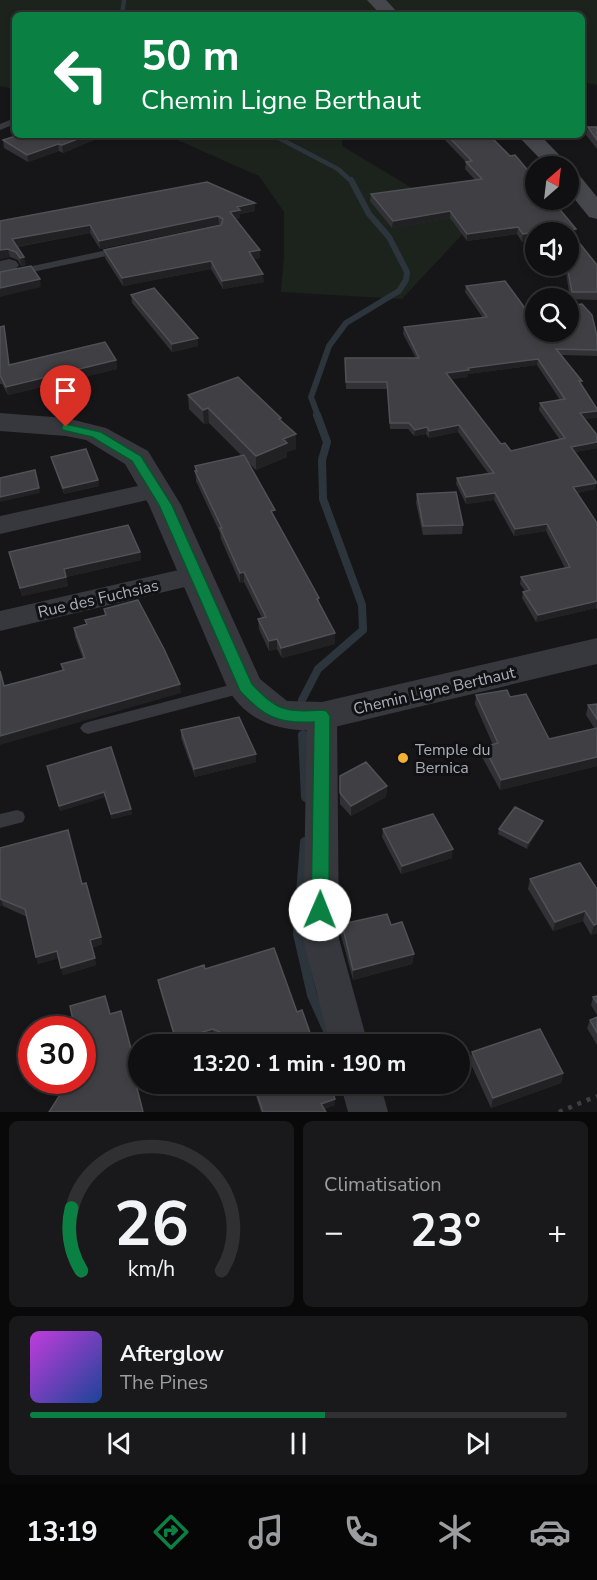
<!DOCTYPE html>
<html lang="fr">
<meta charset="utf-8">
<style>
:root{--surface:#101012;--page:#19191b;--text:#f1f3f6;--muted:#9c9d9f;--line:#303032;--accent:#0b8043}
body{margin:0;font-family:"Nunito Sans",sans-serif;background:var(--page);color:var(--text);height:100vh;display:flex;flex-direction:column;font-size:22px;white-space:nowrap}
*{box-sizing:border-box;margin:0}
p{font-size:20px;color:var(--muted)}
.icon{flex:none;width:33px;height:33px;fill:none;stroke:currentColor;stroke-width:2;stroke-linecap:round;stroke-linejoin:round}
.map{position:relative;height:1112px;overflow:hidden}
.side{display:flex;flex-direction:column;gap:9px;padding:9px;background:#09090a;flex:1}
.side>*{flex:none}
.guide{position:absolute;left:12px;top:12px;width:573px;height:126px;border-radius:9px;box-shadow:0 3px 9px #0003,0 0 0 2px var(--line);background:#0b8043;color:#fff;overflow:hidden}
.needle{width:39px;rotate:28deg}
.fabs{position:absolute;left:525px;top:156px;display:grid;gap:12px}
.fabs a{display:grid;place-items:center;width:54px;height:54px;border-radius:50%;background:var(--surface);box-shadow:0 3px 9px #0003,0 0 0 2px var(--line);font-size:30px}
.speed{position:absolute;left:18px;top:1016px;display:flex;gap:12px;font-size:30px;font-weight:700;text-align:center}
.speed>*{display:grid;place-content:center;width:78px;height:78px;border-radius:50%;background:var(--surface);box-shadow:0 3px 9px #0003,0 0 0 2px var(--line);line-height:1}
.speed .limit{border:9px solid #d22;background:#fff;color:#111}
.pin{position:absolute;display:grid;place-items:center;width:51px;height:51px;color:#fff;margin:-62px -26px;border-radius:50% 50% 50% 0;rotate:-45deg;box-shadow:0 0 6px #0007}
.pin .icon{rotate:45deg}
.me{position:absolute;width:66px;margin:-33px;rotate:1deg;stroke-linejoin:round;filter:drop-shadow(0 0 4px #0008)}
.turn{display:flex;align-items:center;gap:21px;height:126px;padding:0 30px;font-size:27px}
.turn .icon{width:78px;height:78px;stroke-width:2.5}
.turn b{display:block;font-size:42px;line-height:51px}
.big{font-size:45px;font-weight:700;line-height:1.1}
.side .card{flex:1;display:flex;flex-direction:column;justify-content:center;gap:9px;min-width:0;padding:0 21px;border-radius:9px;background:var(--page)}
.side .dial{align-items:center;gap:0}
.dial svg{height:156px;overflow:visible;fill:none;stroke:var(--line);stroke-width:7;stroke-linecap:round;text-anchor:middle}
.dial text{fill:var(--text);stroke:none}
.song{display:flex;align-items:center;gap:18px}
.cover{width:72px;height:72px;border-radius:9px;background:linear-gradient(135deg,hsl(290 70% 55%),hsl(220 70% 35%))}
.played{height:6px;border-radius:3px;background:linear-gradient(90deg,var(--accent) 55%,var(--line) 55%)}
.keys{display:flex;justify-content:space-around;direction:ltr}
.heat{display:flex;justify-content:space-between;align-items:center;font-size:33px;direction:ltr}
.side .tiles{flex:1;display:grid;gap:9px;grid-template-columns:1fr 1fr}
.card:last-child{grid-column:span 2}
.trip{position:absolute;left:128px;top:1034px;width:342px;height:60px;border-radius:30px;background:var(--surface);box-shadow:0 3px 9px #0003,0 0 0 2px var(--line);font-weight:700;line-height:60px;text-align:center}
.dock{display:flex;height:96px;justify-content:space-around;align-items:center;background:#060607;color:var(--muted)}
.dock .icon{width:42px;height:42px}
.dock .on{color:var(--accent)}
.dock b{font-size:27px;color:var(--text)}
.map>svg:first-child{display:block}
.green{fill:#1c231d}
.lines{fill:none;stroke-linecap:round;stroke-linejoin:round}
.stream-far3{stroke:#2c353c;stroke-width:4.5}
.stream-far2{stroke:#2c353c;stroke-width:6}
.stream-far1{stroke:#2c353c;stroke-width:8}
.stream{stroke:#2c353c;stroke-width:10}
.path{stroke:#3d3f44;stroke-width:4.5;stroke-dasharray:4 6;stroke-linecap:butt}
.service{fill:#37383d;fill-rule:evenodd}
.minor{fill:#37383d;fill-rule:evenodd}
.tertiary{fill:#37383d;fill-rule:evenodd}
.secondary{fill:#45474d;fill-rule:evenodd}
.wall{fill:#323236;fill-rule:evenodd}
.shaded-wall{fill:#212124}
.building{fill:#3f3f44;stroke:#4f5156;stroke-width:1.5;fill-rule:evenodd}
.route{fill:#0b8043;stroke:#07532c;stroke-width:1.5}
.poi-dot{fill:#f2b134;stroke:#111113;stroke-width:2}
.labels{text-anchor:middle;stroke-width:6;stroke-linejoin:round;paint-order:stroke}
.street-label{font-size:16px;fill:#a8adb8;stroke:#111113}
.poi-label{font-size:16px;fill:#a8adb8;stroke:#111113;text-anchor:start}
</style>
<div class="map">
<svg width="597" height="1112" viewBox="0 0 597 1112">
<rect width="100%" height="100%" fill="#161618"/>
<path class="green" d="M0 0H597V85L582 82V15H15V89L0 86Z
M166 135H342V146L472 224 402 299 281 292 284 255V212L259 176Z"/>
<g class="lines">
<path class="stream-far3" d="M122 15 124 0
M273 135 338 169 352 182"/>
<path class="stream-far2" d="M318 416 311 397 329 346 346 323 399 291 406 280 407 272 389 237 369 214 351 180"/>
<path class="stream-far1" d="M302 700 318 669 363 630 362 605 323 499 322 460 327 442 317 415"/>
<path class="stream" d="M303 735 306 797
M305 842 298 934 312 995 334 1044"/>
<path class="path" d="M559 1112 597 1096"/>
<path class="service" d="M15 118V124L0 130V124Z
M121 247 125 248V252L0 279V273Z
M245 681 250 683 253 687 250 691 88 734 83 732 80 728 83 724 88 722Z
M17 810 23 812 25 817 23 822 0 828V814Z"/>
<path class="minor" d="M9 259 16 261 19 265 16 269 0 273V261Z
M156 482 165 484 169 490 165 496 0 534V516Z
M196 566 206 568 210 575 206 582 0 631V611Z
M322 704 333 708 337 716 339 939 368 1044H330L303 939 307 716 311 708Z
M340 1083H380L388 1112H348Z"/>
<path class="tertiary" d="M0 413 66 418 106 428 148 451 181 505 260 679 287 701 322 702 597 638V664L322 730C283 732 247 724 227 687L149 505 125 464 86 440 66 436 0 431Z"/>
<path class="secondary" d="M367 0H386L400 15H381Z
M517 135H540L570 166 568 168 547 166Z
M568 169 576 171 597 197V219L589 217 568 191Z"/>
</g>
<path class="wall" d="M588 127H597V149L586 135Z
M440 135H489L575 236 574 237 597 265V300L570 299 565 266H568V232H536V240L522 242 517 234 467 241 450 218 392 228 370 201 371 194 475 180 465 169 466 162Z
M3 140H94L63 153 59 151 28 162 4 148Z
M255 203V211L240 214V218L235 219 260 258 254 259 264 282 223 289 211 269 123 286 105 258 104 250 221 225 219 224 100 249 90 233 17 247 26 265 21 266 18 260 10 257 0 259V221Z
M466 286 527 311 597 336V356L562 355 582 385 585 419 597 435V448L575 452 595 489 577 493 597 523V610L596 608 536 622 522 598 523 592 525 591 520 584 521 577 565 568 546 531 514 536 494 500 466 504 456 484 457 478 488 473 458 432 429 438 426 434 414 436 408 429H390L387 389H346L345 358H416L403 334 404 327 483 318 465 292ZM537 365 560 400 540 403 539 410 560 440 511 451 501 444 451 379 468 377V374Z
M131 295 198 338V346L172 352 132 303Z
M0 327 9 365 116 360 117 369 8 395 2 384H0Z
M188 395 281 421 296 449 287 452V457L256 470 247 461 275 518 319 598V604L335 644 282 658 277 649 269 651 259 629 258 619 262 618 244 582 240 583 221 539 220 533 196 481 195 466 242 456 209 423 204 424 189 409Z
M51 457 98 480 99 486 64 494 52 462Z
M417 494 463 525 462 534 423 535 416 503Z
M9 552H140L141 560 66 577 68 586 22 596Z
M104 609 181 693 4 686 62 670 61 664 83 659 75 637 74 628 86 624 85 620 105 615Z
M476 695 510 697 549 739 595 729 586 715 588 705 597 704V766L500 790 482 757 484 747 493 745 475 704Z
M181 730 256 754V762L195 777 181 738Z
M111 747 132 814 112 819 105 797 60 811 47 766Z
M340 776 387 786 386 797 351 816 340 804Z
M543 821 541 826 527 849 498 834 499 829Z
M383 829 452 858 401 874 382 837Z
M0 848 82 884 101 937 102 944 92 948 96 965 63 975 59 958 38 964 27 917 3 906H0Z
M580 863 597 933 591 935 583 921 553 931 528 889 530 879Z
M342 924 391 925 414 954 412 964 353 980 341 935Z
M205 969 297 1012 314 1044H231L213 1036 186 1044H176L159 987 158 980Z
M597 996V1015L591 1005 593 997Z
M597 1017V1045L587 1028 590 1020Z
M472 1052 563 1073 561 1083 491 1108 470 1062Z
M252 1083H329L335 1105 324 1109 326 1112H261Z"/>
<path class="shaded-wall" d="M88 135H94V140L63 153 62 145Z
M58 144 59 151 28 162 27 155Z
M255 203V211L240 214V218L230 220V212L237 207Z
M450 211V218L392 228 393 221Z
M218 216 219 224 100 249 99 241Z
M90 225V233L14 247 12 239Z
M518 227 517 234 467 241V234Z
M576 229 575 236 568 237 569 230Z
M536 233 535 240 522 242 523 234Z
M8 249 10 257 0 259V250Z
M260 250V258L250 260 249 252Z
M24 257 26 265 21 266 20 258Z
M211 261V269L123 286 122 278Z
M263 274 264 282 223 289 222 281Z
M40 279 41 287 0 297V288Z
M198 338V346L172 352V344Z
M538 359 537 365 468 374V377L446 380V373L468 368Z
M116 360 117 369 8 395 6 387Z
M208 408 209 423 204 424 203 410Z
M597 411V418L579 420 580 413Z
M459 425 458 432 429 438V431Z
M427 427 426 434 414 436 415 430Z
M296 434V449L287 452V457L256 470V456L283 439Z
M597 442V448L570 453 571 447Z
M98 480 99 486 64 494 63 488Z
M597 483 595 489 572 494 573 487Z
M39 488 40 493 0 502V497Z
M495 493 494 500 466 504V497Z
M547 524 546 531 514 536 515 529Z
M140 552 141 560 66 577 68 586 22 596 20 588 64 569Z
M244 572V582L240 583V573Z
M597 601 596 608 536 622 538 615Z
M335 633V644L282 658 281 648Z
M277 639V649L269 651V641Z
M180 684 181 693 0 745V736Z
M256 754V762L195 777 194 769Z
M597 757V766L500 790 501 780Z
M387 786 386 797 351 816V806Z
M104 792 105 797 60 811 59 806Z
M131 809 132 814 112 819 111 814Z
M543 821 541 826 527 849 528 843Z
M453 849 452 858 401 874 402 866Z
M1 898 3 906H0V899Z
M585 911 583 921 553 931 555 922Z
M597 924V933L591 935 594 925Z
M101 937 102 944 92 948 90 940Z
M57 951 59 958 38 964 36 957Z
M414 954 412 964 353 980V970Z
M95 958 96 965 63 975 61 968Z
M213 1029V1036L186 1044H176V1040Z
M563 1073 561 1083 491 1108 493 1098Z
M138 1075V1082L135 1083 134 1076Z
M335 1099V1105L321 1110V1104Z"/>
<path class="building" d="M588 127H597V140Z
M19 135H88L62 145 58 144 27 155 3 140Z
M447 135H489L510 156 515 155 536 180V200H552L576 229 569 230 597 265V292H572L567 266H568V232H536L523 234 518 227 467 234 450 211 393 221 371 194 482 179 466 162 472 161Z
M207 182 255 203 237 207 240 210 230 212 260 250 249 252 263 274 222 281 211 261 122 278 104 250 221 225 223 219 218 216 99 241 90 225 12 239 24 257 20 258 16 252 8 249 0 250V221Z
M31 266 40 279 0 288V272Z
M505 281 527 311 536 310V332H568V306L582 304 592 315 597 336V350L556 349 582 381H579L597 409V411L580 413 597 435V442L571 447 597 483 573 487 597 523V601L538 615 523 592 530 590 521 577 570 567 547 524 515 529 495 493 466 497 457 478 494 473 459 425 429 431 427 427 415 430 409 423H390L387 382H346L345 358H419L404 327 487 317 466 286ZM538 359 565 399 540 403 565 438 511 451 505 443 501 444 446 373 469 370 468 368Z
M154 288 198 338 172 344 131 295Z
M4 326 9 365 105 342 116 360 6 387 0 375V327Z
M238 377 281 418 279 419 296 434 283 439 287 443 256 456 208 408 203 410 188 395Z
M86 449 98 480 63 488 51 457Z
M244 455 275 510 271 511 319 598 317 599 335 633 281 648 277 639 269 641 258 619 266 617 244 572 240 573 220 528H222L195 471H197L195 466Z
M35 470 39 488 0 497V478Z
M456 492 463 525 423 526 417 494Z
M128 525 140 552 64 569 66 577 20 588 9 552Z
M138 600 164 649 180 684 0 736V671L4 686 64 670 61 664 85 658 74 628 87 624 85 620 106 615 104 609Z
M507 690 510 697 526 694 549 739 597 728V757L501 780 484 747 498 743 476 695Z
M597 704V719L588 705Z
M239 717 256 754 194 769 181 730Z
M111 747 131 809 111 814 104 792 59 806 47 766Z
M366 762 387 786 351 806 340 793V776Z
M515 807 543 821 528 843 499 829Z
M433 814 453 849 402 866 383 829Z
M68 830 82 884 86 883 101 937 90 940 95 958 61 968 57 951 36 957 25 909 0 899V848Z
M580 863 597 889V924L594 925 585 911 555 922 530 879Z
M387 914 391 925 402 922 414 954 353 970 342 924Z
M274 948 297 1012 302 1010 314 1044H240V1041L213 1029 176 1040 158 980 204 965 205 969Z
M105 996 110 1014 121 1011 138 1075 134 1076 143 1112H49L65 1087 63 1080H82V1029H60L74 1025 70 1006Z
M597 996V1003L593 997Z
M597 1017V1033L590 1020Z
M540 1029 563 1073 493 1098 472 1052Z
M253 1083H329L335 1099 321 1104 326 1112H263Z"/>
<path class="route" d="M66 424 101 432 141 456 172 505 252 684C277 711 285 712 322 710L327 711 330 716 329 910 327 916 320 918 314 916 311 910 314 722C278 724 264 717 240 691L159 505 132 461 92 437 62 430V425Z"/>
<circle class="poi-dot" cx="403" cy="758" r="6"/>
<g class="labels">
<g class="street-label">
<text transform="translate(98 598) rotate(-13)" y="6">Rue des Fuchsias</text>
<text transform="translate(434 690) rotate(-13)" y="6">Chemin Ligne Berthaut</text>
</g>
<g class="poi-label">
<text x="415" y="755">Temple du<tspan x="415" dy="18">Bernica</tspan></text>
</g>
</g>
</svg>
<div class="fabs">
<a><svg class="needle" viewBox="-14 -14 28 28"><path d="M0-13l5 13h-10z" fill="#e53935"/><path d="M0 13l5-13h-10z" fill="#9c9d9f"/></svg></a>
<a><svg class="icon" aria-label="sound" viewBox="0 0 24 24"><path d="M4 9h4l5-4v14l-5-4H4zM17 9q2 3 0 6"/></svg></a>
<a><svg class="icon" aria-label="search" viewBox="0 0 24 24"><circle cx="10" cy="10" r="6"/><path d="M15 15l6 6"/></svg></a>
</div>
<div class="speed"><div class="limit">30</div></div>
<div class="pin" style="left:66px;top:427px;background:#d93025"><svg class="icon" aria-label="arrive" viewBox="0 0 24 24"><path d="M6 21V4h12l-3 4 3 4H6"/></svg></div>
<svg class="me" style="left:320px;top:910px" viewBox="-20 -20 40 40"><circle r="19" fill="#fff"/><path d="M0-13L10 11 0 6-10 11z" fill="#0b8043"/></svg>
<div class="trip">13:20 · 1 min · 190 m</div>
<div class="guide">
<div class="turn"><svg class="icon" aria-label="left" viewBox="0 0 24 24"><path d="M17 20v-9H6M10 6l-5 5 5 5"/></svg><div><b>50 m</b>Chemin Ligne Berthaut</div></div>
</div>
</div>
<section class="side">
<div class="tiles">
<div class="card dial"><svg viewBox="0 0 100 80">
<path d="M14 69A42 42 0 1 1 86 69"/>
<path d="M14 69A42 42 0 0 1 9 37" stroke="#0b8043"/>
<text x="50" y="56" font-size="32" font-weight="700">26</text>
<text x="50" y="72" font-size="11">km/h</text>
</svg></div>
<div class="card"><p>Climatisation</p>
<div class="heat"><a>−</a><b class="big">23°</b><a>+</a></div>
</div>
<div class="card">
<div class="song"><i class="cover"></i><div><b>Afterglow</b><p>The Pines</p></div></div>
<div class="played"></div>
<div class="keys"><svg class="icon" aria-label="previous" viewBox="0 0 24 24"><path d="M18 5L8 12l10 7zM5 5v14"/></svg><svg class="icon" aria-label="pause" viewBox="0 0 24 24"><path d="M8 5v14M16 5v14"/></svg><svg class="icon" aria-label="next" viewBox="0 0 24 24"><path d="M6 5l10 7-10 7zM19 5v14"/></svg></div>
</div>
</div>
</section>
<nav class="dock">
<b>13:19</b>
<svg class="icon on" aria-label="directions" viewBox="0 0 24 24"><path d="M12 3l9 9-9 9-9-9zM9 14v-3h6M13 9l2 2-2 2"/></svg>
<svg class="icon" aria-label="music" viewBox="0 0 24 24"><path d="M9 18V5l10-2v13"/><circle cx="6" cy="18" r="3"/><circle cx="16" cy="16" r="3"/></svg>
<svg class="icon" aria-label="phone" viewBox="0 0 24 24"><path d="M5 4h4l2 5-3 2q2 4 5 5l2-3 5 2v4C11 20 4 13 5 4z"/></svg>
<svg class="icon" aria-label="climate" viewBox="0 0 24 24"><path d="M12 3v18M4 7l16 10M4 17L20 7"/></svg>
<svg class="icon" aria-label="car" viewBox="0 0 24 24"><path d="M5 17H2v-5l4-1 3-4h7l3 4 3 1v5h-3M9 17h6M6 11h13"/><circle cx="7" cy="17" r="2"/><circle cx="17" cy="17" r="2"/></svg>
</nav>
